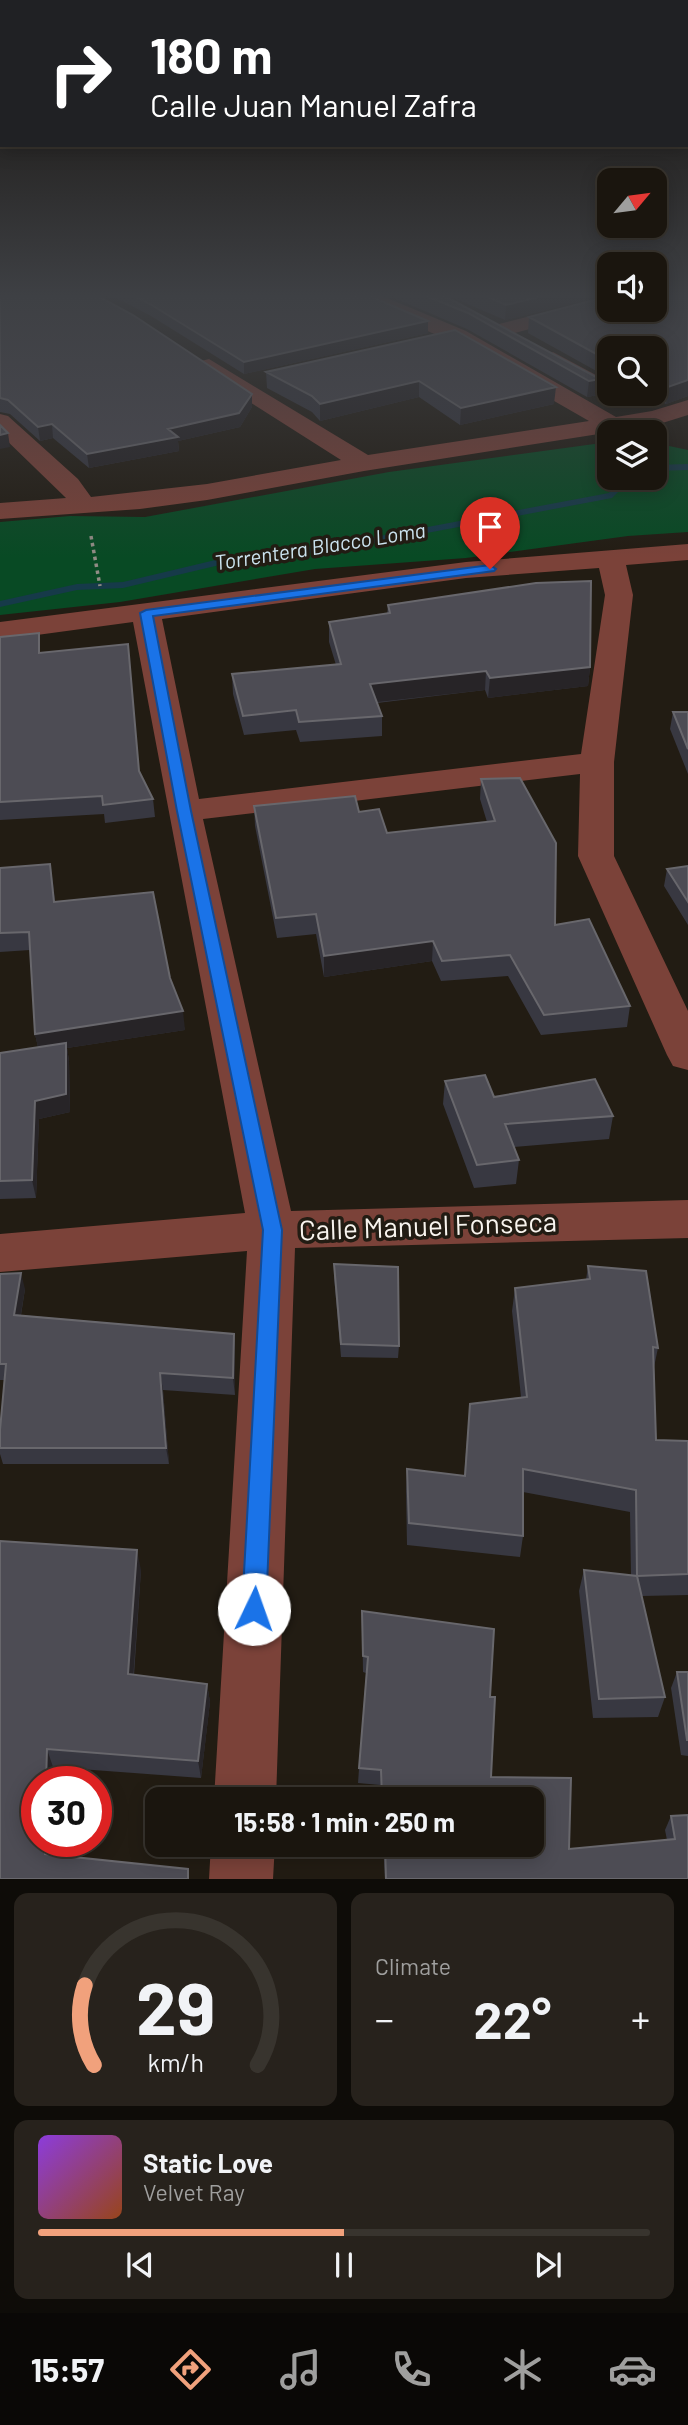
<!DOCTYPE html>
<meta charset="utf-8">
<style>
:root{--surface:#1a150e;--page:#27221c;--text:#f1f3f6;--muted:#9f9f9e;--line:#38342e;--accent:#f1a17c}
body{margin:0;font-family:Barlow,sans-serif;background:var(--page);color:var(--text);height:100vh;display:flex;flex-direction:column;font-size:26px;white-space:nowrap}
*{box-sizing:border-box;margin:0}
p{font-size:23px;color:var(--muted)}
.icon{flex:none;width:38px;height:38px;fill:none;stroke:currentColor;stroke-width:2;stroke-linecap:round;stroke-linejoin:round}
.map{position:relative;height:1879px;overflow:hidden}
.drawer{display:flex;flex-direction:column;gap:14px;padding:14px;background:#0e0c08;flex:1}
.drawer>*{flex:none}
.hud{position:absolute;left:0px;top:0px;width:690px;height:147px;box-shadow:0 4px 18px #0003,0 0 0 2px var(--line);background:#202124;color:#fff;overflow:hidden}
.needle{width:46px;rotate:61deg}
.tools{position:absolute;left:597px;top:168px;display:grid;gap:14px}
.tools a{display:grid;place-items:center;width:70px;height:70px;border-radius:14px;background:var(--surface);box-shadow:0 4px 18px #0003,0 0 0 2px var(--line);font-size:35px}
.speed{position:absolute;left:21px;top:1766px;display:flex;gap:14px;font-size:35px;font-weight:700;text-align:center}
.speed>*{display:grid;place-content:center;width:91px;height:91px;border-radius:50%;background:var(--surface);box-shadow:0 4px 18px #0003,0 0 0 2px var(--line);line-height:1}
.speed .limit{border:10px solid #d22;background:#fff;color:#111}
.pin{position:absolute;display:grid;place-items:center;width:60px;height:60px;color:#fff;margin:-72px -30px;border-radius:50% 50% 50% 0;rotate:-45deg;box-shadow:0 0 7px #0007}
.pin .icon{rotate:45deg}
.me{position:absolute;width:77px;margin:-38px;rotate:3deg;stroke-linejoin:round;filter:drop-shadow(0 0 5px #0008)}
.turn{display:flex;align-items:center;gap:24px;height:147px;padding:0 35px;font-size:32px}
.turn .icon{width:91px;height:91px;stroke-width:2.5}
.turn b{display:block;font-size:49px;line-height:60px}
.big{font-size:52px;font-weight:700;line-height:1.1}
.drawer .card{flex:1;display:flex;flex-direction:column;justify-content:center;gap:10px;min-width:0;padding:0 24px;border-radius:14px;background:var(--page)}
.drawer .dial{align-items:center;gap:0}
.dial svg{height:182px;overflow:visible;fill:none;stroke:var(--line);stroke-width:7;stroke-linecap:round;text-anchor:middle}
.dial text{fill:var(--text);stroke:none}
.song{display:flex;align-items:center;gap:21px}
.cover{width:84px;height:84px;border-radius:10px;background:linear-gradient(135deg,hsl(270 70% 55%),hsl(20 70% 35%))}
.played{height:7px;border-radius:4px;background:linear-gradient(90deg,var(--accent) 50%,var(--line) 50%)}
.keys{display:flex;justify-content:space-around;direction:ltr}
.heat{display:flex;justify-content:space-between;align-items:center;font-size:38px;direction:ltr}
.drawer .tiles{flex:1;display:grid;gap:14px;grid-template-columns:1fr 1fr}
.card:last-child{grid-column:span 2}
.trip{position:absolute;left:145px;top:1787px;width:399px;height:70px;border-radius:14px;background:var(--surface);box-shadow:0 4px 18px #0003,0 0 0 2px var(--line);font-weight:700;line-height:70px;text-align:center}
.tabs{display:flex;height:112px;justify-content:space-around;align-items:center;background:#0a0806;color:var(--muted)}
.tabs .icon{width:49px;height:49px}
.tabs .on{color:var(--accent)}
.tabs b{font-size:32px;color:var(--text)}
.map>svg:first-child{display:block}
.green{fill:#084a24}
.lines{fill:none;stroke-linecap:round;stroke-linejoin:round}
.stream{fill:#163a49;fill-rule:evenodd}
.path{stroke:#918c85;stroke-width:3.5;stroke-dasharray:3.5 3.5;stroke-linecap:butt}
.minor{fill:#7b4239;fill-rule:evenodd}
.wall{fill:#383841}
.shaded-wall{fill:#272427}
.building{fill:#4d4c54;stroke:#68676c;stroke-width:2}
.route{fill:#1a73e8;stroke:#114b97;stroke-width:2}
.labels{text-anchor:middle;stroke-width:7;stroke-linejoin:round;paint-order:stroke}
.far-water-label{font-size:21px;font-style:italic;fill:#cce4f0;stroke:#221c13}
.near-street-label{font-size:28px;fill:#f8f4ee;stroke:#221c13}
</style>
<div class="map">
<svg width="688" height="1879" viewBox="0 0 688 1879">
<rect width="100%" height="100%" fill="#221c13"/>
<path class="green" d="M609 442V478H654L655 443 688 450V532L628 536 466 558 315 569 120 602 0 615V522L70 516 145 517 389 472Z"/>
<g class="lines">
<path class="stream" d="M688 464V470L654 471V465Z
M628 478H640L623 487 612 498 332 551 249 558 123 588 77 590 0 607V601L77 584 123 582 249 552 332 545 609 493 617 483Z"/>
<path class="path" d="M91 536 100 586"/>
<path class="minor" d="M353 295H380L466 331 616 417 652 411 688 400V415L656 425 364 471 207 500 140 509 0 519V503L66 498 0 434V414L8 416 78 479 91 497 207 484 341 460 201 371 198 366 201 361 209 359 368 455 589 421 450 341 356 299Z
M609 296V308L503 336 492 330 495 325Z
M553 352 609 382V394H619L609 398 601 396 545 364 542 359Z
M688 544V560L626 565 633 595 614 762V856L688 1011V1070L673 1066 667 1055 578 856 580 774 203 819 291 1211 688 1200V1238L295 1248 276 1799H214L247 1251 0 1272V1234L245 1213 133 622 0 640V622L466 562ZM599 568 605 595 581 754 199 799 162 619 466 578Z
M211 1844H275L273 1879H209Z"/>
</g>
<path class="wall" d="M0 295 252 394V407L240 427 178 441 179 451 89 468 53 438 40 441 10 414 0 412Z
M111 295H342L347 298 428 321V333L244 374 151 316Z
M394 295H606L505 320 456 299 450 298 600 379 598 395 587 397 467 329 394 298Z
M688 295V396L666 404 645 394H654V348H609V378L528 333 529 317Z
M455 330 554 404 460 425 419 397 320 421 312 412 267 388 266 372Z
M388 605 590 667 588 686 488 698 485 690 377 703 382 716V736L300 742 296 730 244 735 233 694 232 674 336 665 329 642V622L387 614Z
M0 637 41 653 139 772 153 799 155 817 105 823 104 814 0 820Z
M673 712H688V774L670 729Z
M481 779 555 925 630 1006 627 1027 541 1035 508 976 441 981 432 961 324 977 316 934 277 938 255 826 254 806 359 812 387 833 487 822 480 799Z
M50 864 55 902 170 978 185 1030 67 1048 69 1061 70 1112 39 1119 36 1198 0 1199V1053L38 1047 35 1034 30 950 0 952V868Z
M688 866V925L664 886 667 869Z
M445 1081 494 1097 613 1116 609 1139 514 1147 519 1160 516 1184 474 1188 443 1104Z
M334 1264 399 1346 398 1358 341 1357 334 1276Z
M588 1266 658 1348 654 1367 656 1440 688 1441V1595L642 1596 665 1697 658 1717 593 1718 579 1591 584 1570 631 1575 630 1512 523 1492V1536L520 1557 407 1545 406 1491 407 1469 464 1476 470 1404 521 1397 512 1311 515 1288 586 1280Z
M0 1274 25 1289 21 1315 234 1334 235 1350V1395L163 1390 169 1464H3L0 1454V1430L4 1380H0Z
M0 1541 141 1570 134 1675 207 1684 210 1702 201 1778 53 1767 52 1782H37V1841H51V1854L0 1879Z
M362 1611 494 1629 490 1697H495L491 1777 571 1778 569 1849 667 1840 665 1830 671 1816 688 1815V1879H385L383 1844H532V1799H381L380 1785 358 1783 366 1673 363 1672Z
M677 1672H688V1756L681 1755 671 1688Z"/>
<path class="shaded-wall" d="M546 295H606L505 320 506 305Z
M428 321V333L244 374V362Z
M600 379 598 395 587 397 589 381Z
M688 380V396L666 404 668 387Z
M419 381V397L320 421V404Z
M556 387 554 404 460 425 461 408Z
M252 394V407L240 427 178 441 179 451 89 468 87 454 168 429Z
M52 424 53 438 40 441 38 427Z
M8 433 10 447 0 449V435Z
M590 667 588 686 488 698 490 678Z
M486 671 485 690 369 703 370 684Z
M50 864 53 882 57 920 54 902Z
M433 941 432 961 324 977V956Z
M183 1011 185 1030 67 1048 69 1061 70 1112 39 1119 36 1198 32 1180 35 1101 39 1052 35 1034Z
M21 1273 25 1289 18 1331 14 1315Z
M234 1334 235 1350V1395L233 1378Z
M160 1373 163 1390 169 1464 166 1448Z
M137 1550 141 1570 132 1693 128 1674Z
M207 1684 210 1702 201 1778 198 1761Z
M47 1749 53 1767 52 1782H46Z
M45 1841H51V1870L45 1854Z"/>
<path class="building" d="M0 295H96L133 315 252 394 239 413 168 429 178 437 87 454 52 424 38 427 8 400 0 398Z
M133 295H342L347 298 360 295H367L428 321 244 362 150 304Z
M424 295H443L600 379 589 381 468 313Z
M484 295H546L506 305Z
M654 295H688V380L668 387 654 381V348H609V361L529 317 609 296V310H654Z
M455 330 556 387 461 408 419 381 320 404 312 396 266 372Z
M0 425 8 433 0 435Z
M591 581 590 667 490 678 486 671 370 684 382 716 299 722 296 710 243 716 232 674 341 664 329 622 390 613 388 605 536 583Z
M39 633V653L128 644 139 771 153 799 103 805 102 796 0 802V637Z
M673 712H688V749Z
M520 778 556 843 555 925 589 919 630 1006 544 1015 510 955 442 961 433 941 324 956 316 914 276 918 254 806 355 796 359 812 379 809 387 833 495 821 481 779Z
M50 864 54 902 153 892 170 978 183 1011 35 1034 29 932 0 933V868Z
M688 866V902L667 869Z
M66 1043V1094L35 1101 32 1180 0 1181V1053Z
M485 1075 494 1097 595 1079 613 1116 505 1124 519 1160 477 1165 445 1081Z
M334 1264 398 1267 399 1346 341 1344Z
M588 1266 646 1271 658 1348 653 1347 656 1440 688 1441V1574L637 1576 636 1490 523 1469V1536L409 1523 407 1469 465 1476 470 1404 527 1397 515 1288 590 1279Z
M21 1273 14 1315 234 1334 233 1378 160 1373 166 1448H0V1430L6 1364H0V1274Z
M0 1541 137 1550 128 1674 207 1684 198 1761 47 1749 46 1782H37V1841H45V1854L188 1869V1879H0Z
M584 1570 637 1576 665 1697 599 1699Z
M362 1611 494 1629 490 1697H495L491 1777 571 1778 569 1849 675 1839 671 1816 688 1815V1879H386L385 1844H532V1799H382L381 1770 359 1768 368 1657 363 1656Z
M677 1672H688V1740H687Z"/>
<linearGradient id="sky" x2="0" y2="1"><stop stop-color="#130f0a"/><stop offset="0.53" stop-color="#3e4044"/><stop offset="1" stop-color="#3e4044" stop-opacity="0"/></linearGradient>
<rect width="688" height="558" fill="url(#sky)"/>
<path class="route" d="M490 565 496 569 494 571 153 616 191 811 282 1230 266 1609 262 1618 254 1621 246 1618 242 1609 263 1230 177 811 140 613 146 610Z"/>
<g class="labels">
<g class="far-water-label">
<text transform="translate(320 547) rotate(-9)" y="7">Torrentera Blacco Loma</text>
</g>
<g class="near-street-label">
<text transform="translate(428 1226) rotate(-2)" y="10">Calle Manuel Fonseca</text>
</g>
</g>
</svg>
<div class="tools">
<a><svg class="needle" viewBox="-14 -14 28 28"><path d="M0-13l5 13h-10z" fill="#e53935"/><path d="M0 13l5-13h-10z" fill="#9f9f9e"/></svg></a>
<a><svg class="icon" aria-label="sound" viewBox="0 0 24 24"><path d="M4 9h4l5-4v14l-5-4H4zM17 9q2 3 0 6"/></svg></a>
<a><svg class="icon" aria-label="search" viewBox="0 0 24 24"><circle cx="10" cy="10" r="6"/><path d="M15 15l6 6"/></svg></a>
<a><svg class="icon" aria-label="layers" viewBox="0 0 24 24"><path d="M12 4l9 5-9 5-9-5zM3 14l9 5 9-5"/></svg></a>
</div>
<div class="speed"><div class="limit">30</div></div>
<div class="pin" style="left:490px;top:569px;background:#d93025"><svg class="icon" aria-label="arrive" viewBox="0 0 24 24"><path d="M6 21V4h12l-3 4 3 4H6"/></svg></div>
<svg class="me" style="left:254px;top:1609px" viewBox="-20 -20 40 40"><circle r="19" fill="#fff"/><path d="M0-13L10 11 0 6-10 11z" fill="#1a73e8"/></svg>
<div class="trip">15:58 · 1 min · 250 m</div>
<div class="hud">
<div class="turn"><svg class="icon" aria-label="right" viewBox="0 0 24 24"><path d="M7 20v-9h11M14 6l5 5-5 5"/></svg><div><b>180 m</b>Calle Juan Manuel Zafra</div></div>
</div>
</div>
<section class="drawer">
<div class="tiles">
<div class="card dial"><svg viewBox="0 0 100 80">
<path d="M14 69A42 42 0 1 1 86 69"/>
<path d="M14 69A42 42 0 0 1 10 34" stroke="#f1a17c"/>
<text x="50" y="56" font-size="32" font-weight="700">29</text>
<text x="50" y="72" font-size="11">km/h</text>
</svg></div>
<div class="card"><p>Climate</p>
<div class="heat"><a>−</a><b class="big">22°</b><a>+</a></div>
</div>
<div class="card">
<div class="song"><i class="cover"></i><div><b>Static Love</b><p>Velvet Ray</p></div></div>
<div class="played"></div>
<div class="keys"><svg class="icon" aria-label="previous" viewBox="0 0 24 24"><path d="M18 5L8 12l10 7zM5 5v14"/></svg><svg class="icon" aria-label="pause" viewBox="0 0 24 24"><path d="M8 5v14M16 5v14"/></svg><svg class="icon" aria-label="next" viewBox="0 0 24 24"><path d="M6 5l10 7-10 7zM19 5v14"/></svg></div>
</div>
</div>
</section>
<nav class="tabs">
<b>15:57</b>
<svg class="icon on" aria-label="directions" viewBox="0 0 24 24"><path d="M12 3l9 9-9 9-9-9zM9 14v-3h6M13 9l2 2-2 2"/></svg>
<svg class="icon" aria-label="music" viewBox="0 0 24 24"><path d="M9 18V5l10-2v13"/><circle cx="6" cy="18" r="3"/><circle cx="16" cy="16" r="3"/></svg>
<svg class="icon" aria-label="phone" viewBox="0 0 24 24"><path d="M5 4h4l2 5-3 2q2 4 5 5l2-3 5 2v4C11 20 4 13 5 4z"/></svg>
<svg class="icon" aria-label="climate" viewBox="0 0 24 24"><path d="M12 3v18M4 7l16 10M4 17L20 7"/></svg>
<svg class="icon" aria-label="car" viewBox="0 0 24 24"><path d="M5 17H2v-5l4-1 3-4h7l3 4 3 1v5h-3M9 17h6M6 11h13"/><circle cx="7" cy="17" r="2"/><circle cx="17" cy="17" r="2"/></svg>
</nav>
